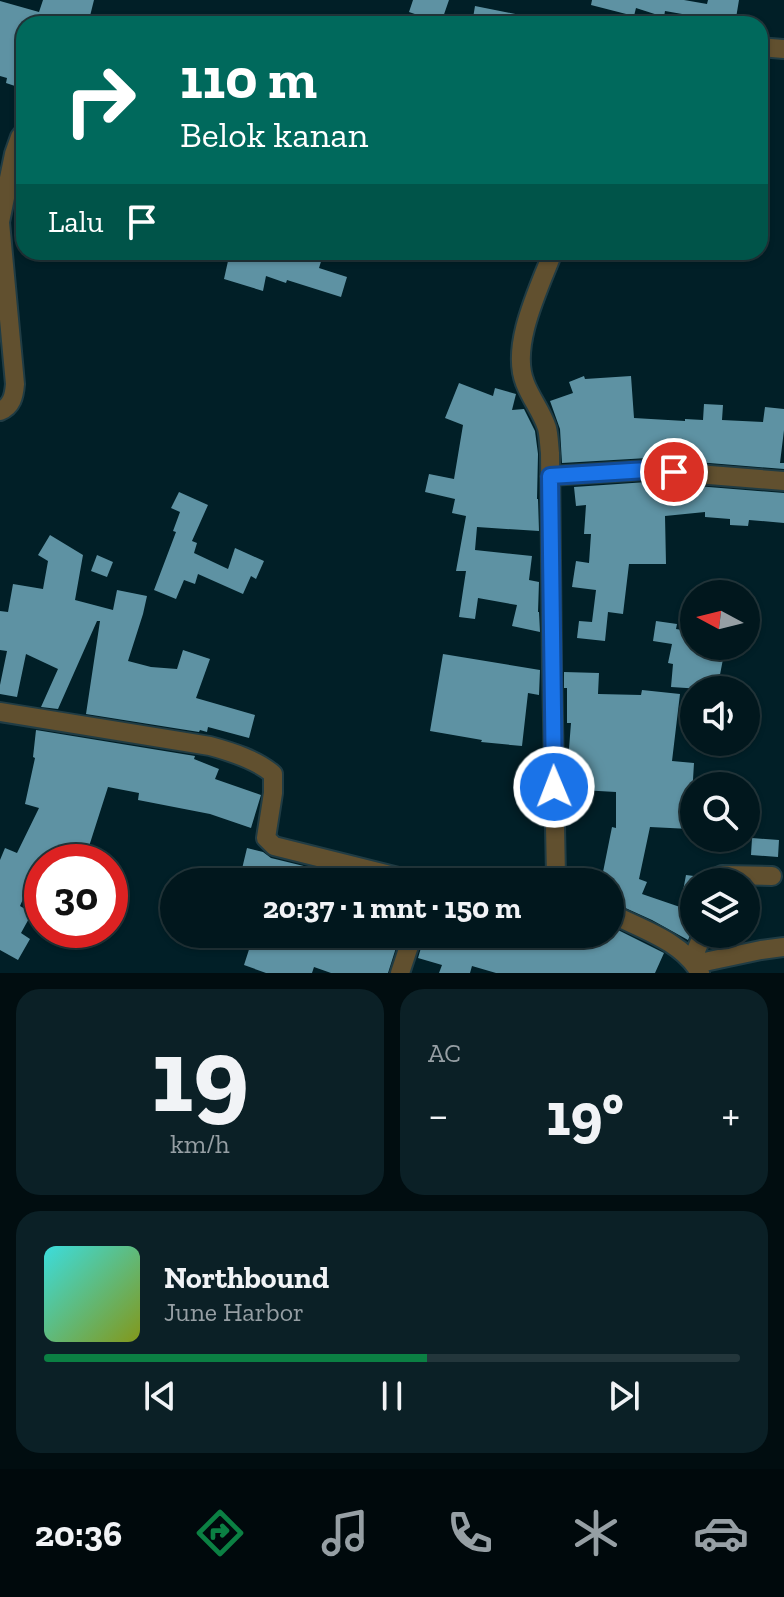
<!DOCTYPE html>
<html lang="id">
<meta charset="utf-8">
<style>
:root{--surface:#01171d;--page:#0b2026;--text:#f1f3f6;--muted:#969fa4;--line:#23363b;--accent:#0b8043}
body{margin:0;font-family:"Zilla Slab",serif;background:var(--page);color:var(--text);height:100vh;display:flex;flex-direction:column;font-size:30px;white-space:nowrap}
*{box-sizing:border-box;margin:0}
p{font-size:26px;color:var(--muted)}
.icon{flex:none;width:44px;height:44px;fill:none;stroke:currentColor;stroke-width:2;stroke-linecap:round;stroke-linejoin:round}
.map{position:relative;height:973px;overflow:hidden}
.sheet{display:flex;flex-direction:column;gap:16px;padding:16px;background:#010d10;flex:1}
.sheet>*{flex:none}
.hud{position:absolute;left:16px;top:16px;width:752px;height:244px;border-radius:24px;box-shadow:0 2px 6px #0004,0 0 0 2px var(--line);background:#00695c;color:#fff;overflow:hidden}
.needle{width:52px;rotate:277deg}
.fabs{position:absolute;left:680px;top:580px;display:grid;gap:16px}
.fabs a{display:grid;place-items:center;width:80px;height:80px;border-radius:50%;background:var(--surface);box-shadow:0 2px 6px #0004,0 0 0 2px var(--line);font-size:40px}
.speed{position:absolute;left:24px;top:844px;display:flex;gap:16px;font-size:40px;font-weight:700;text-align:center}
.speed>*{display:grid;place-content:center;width:104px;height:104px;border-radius:50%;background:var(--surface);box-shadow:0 2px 6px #0004,0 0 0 2px var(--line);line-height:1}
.speed .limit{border:12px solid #d22;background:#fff;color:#111}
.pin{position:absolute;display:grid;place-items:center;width:68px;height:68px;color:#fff;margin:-34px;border:4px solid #fff;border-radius:50%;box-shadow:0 2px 8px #0007}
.me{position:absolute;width:88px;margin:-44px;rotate:359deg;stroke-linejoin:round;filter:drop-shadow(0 0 6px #0008)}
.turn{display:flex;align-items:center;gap:28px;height:168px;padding:0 32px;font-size:36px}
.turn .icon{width:104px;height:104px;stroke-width:2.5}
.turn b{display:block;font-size:56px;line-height:68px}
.then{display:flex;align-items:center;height:76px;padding:0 32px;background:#0003;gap:16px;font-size:30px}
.big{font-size:60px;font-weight:700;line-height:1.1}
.sheet .widget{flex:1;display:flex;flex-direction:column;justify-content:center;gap:12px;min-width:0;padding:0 28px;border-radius:24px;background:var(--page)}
.sheet .dial{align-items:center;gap:0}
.dial b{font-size:104px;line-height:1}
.song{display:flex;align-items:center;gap:24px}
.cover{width:96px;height:96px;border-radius:12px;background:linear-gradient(135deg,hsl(180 70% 55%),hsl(70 70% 35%))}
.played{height:8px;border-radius:4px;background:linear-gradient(90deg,var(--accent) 55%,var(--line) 55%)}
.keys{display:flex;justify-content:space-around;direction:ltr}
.heat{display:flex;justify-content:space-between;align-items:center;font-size:44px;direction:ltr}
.sheet .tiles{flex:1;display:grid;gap:16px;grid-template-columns:1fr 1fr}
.widget:last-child{grid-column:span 2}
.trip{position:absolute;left:160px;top:868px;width:464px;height:80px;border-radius:40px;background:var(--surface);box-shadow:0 2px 6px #0004,0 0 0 2px var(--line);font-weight:700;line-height:80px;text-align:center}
.tabs{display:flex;height:128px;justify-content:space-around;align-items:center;background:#00090c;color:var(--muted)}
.tabs .icon{width:56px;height:56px}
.tabs .active{color:var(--accent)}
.tabs b{font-size:36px;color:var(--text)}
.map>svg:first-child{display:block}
.building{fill:#5e92a3}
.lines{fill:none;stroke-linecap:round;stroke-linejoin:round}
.street-casing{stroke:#203c44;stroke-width:22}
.street{stroke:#61502f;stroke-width:18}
.route-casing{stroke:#114b97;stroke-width:20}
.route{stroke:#1a73e8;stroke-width:14}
</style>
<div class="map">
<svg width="784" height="973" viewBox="0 0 784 973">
<rect width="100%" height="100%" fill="#011f27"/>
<path class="building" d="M43 0H94L88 24H24V89L6 83 7 78 0 76V1L39 12Z
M413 0H449L441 23 409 12Z
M592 0H684L707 4 708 0H739L735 24H704L705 18 665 11 664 17 636 8 634 16 591 5Z
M475 6 530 17 529 24H472Z
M230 252H272L293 260 296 252H324L319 268 347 277 341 297 287 280 286 283 266 276 263 291 224 279Z
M584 376 585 379 631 376 634 418 685 421V419L703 420 704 404 723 405 722 420 763 422 765 407 784 409V430L780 463H784V469L648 458 562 463 560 429 550 401 573 393 569 382Z
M459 383 493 396 495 388 516 394 512 410 524 409 535 431 538 454 537 499H538L539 531 477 527 475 550 532 556 529 580 539 582 538 612H539L540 632 512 626 517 605 478 598 475 619 459 617 466 571H456L466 516 452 513 455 499 425 492 429 474 454 479 463 425 445 418Z
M647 482 784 493V523L749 520 748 526 730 525V519L705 517V512L665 516 666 564H629L623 614 608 612 605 641 577 638 579 621 592 622 596 590 572 587 576 561 589 563 591 534H584L586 505 576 506 574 487Z
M179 492 208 505 192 541 197 543 194 553 228 569 235 548 264 561 256 579 251 576 243 594 198 574 195 584 184 580 176 599 154 590 176 532 173 531 180 512 171 508Z
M50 535 83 555 75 600 113 610 117 590 147 596 143 614 128 661 151 667 177 669 183 650 210 659 196 698 255 715 249 738 208 727 207 732 200 730 199 732 86 714 100 621H97L58 709 41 707 58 669 26 654 17 697 0 694V685L7 651 0 650V611L8 612 13 584 43 589 48 561 38 555Z
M97 555 113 562 107 577 91 571Z
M656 621 677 624 676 629 694 632V646H722V654H724L717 690 671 687 673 664 668 663 672 644 653 641Z
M443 654 540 670 539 695 528 693 522 746 481 742 482 740 430 731Z
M564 672 599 673 598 694 641 695 642 690 680 694 672 761 694 763 690 829 650 827 639 879 647 882 642 894 680 907 686 875 694 876V927L688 940 652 920 610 901V882H601L612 827 616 828V792L581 790 582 775 567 774 571 723H567V688H564Z
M36 730 195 756 194 759 219 769 215 779 261 795 251 828 210 814 138 800 139 793 108 787 84 862H42V870L37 867 20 906 32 913 21 933 30 939 18 960 0 950V860L5 848 17 853 39 808 25 804 35 758 33 757Z
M752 838 779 840 778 857 751 855Z
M247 848 263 852 271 858 369 882H276L241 873Z
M610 926 664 953 655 973H496L472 966 470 973H439L442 965 418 958 425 934H461L483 942 485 934H610Z
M254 934H398L400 935 388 973H331L314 967 312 973H266L244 965Z"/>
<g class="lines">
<defs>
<path id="street" d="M760 47 784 49
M553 252C539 288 510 346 525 383 531 399 542 412 547 428 549 436 549 445 550 453L552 668 556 877
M0 411C12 406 14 396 15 384L0 222 14 154 20 137 24 132
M550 476 647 470 784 481
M0 712 210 746C232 752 257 760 273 774V793L266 838 274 846 418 882
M711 882 715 878 722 875 772 876
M610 913C641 929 682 941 700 973
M692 960 703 934
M695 964 761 950 784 947
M400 973 413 934"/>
</defs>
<use href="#street" class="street-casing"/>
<use href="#street" class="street"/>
</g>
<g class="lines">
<defs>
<path id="route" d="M554 787 550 476 647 470 674 472"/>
</defs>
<use href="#route" class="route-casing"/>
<use href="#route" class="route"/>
</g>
</svg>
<div class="fabs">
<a><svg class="needle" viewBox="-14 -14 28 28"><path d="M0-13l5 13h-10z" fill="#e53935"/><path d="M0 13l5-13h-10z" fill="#969fa4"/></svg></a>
<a><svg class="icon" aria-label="sound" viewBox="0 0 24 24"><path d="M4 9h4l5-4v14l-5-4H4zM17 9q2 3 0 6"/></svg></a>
<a><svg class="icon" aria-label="search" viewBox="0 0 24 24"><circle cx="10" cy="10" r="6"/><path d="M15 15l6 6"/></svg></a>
<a><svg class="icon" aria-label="layers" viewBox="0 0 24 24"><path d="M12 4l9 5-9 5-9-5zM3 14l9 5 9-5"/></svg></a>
</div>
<div class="speed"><div class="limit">30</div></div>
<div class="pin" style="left:674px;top:472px;background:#d93025"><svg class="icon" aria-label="arrive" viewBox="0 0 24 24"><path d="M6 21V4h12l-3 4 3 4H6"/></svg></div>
<svg class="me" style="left:554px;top:787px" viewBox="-20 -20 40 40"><circle r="17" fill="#1a73e8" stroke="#fff" stroke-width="3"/><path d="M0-11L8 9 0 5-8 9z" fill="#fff"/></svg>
<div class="trip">20:37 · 1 mnt · 150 m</div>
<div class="hud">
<div class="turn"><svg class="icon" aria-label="right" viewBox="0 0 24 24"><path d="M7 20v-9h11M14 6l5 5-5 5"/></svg><div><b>110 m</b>Belok kanan</div></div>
<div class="then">Lalu<svg class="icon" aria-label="arrive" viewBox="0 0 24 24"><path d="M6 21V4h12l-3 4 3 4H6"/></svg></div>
</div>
</div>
<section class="sheet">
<div class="tiles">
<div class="widget dial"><b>19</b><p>km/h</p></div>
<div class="widget"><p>AC</p>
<div class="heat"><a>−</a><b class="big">19°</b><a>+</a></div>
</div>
<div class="widget">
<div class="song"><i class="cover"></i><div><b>Northbound</b><p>June Harbor</p></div></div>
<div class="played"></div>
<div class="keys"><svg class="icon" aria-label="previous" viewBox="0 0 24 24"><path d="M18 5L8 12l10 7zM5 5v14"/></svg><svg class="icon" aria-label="pause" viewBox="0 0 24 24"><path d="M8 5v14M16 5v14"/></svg><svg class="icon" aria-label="next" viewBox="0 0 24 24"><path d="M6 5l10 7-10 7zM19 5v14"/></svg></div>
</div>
</div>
</section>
<nav class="tabs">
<b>20:36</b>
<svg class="icon active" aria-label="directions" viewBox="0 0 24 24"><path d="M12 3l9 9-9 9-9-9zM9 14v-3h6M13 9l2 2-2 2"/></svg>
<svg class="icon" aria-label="music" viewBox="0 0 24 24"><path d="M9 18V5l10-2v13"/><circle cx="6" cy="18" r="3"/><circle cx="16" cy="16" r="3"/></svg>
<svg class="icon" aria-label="phone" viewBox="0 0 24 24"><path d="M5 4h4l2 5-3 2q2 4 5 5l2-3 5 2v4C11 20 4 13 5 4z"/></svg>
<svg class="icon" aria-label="climate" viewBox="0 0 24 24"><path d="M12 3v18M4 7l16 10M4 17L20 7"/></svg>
<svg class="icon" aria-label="car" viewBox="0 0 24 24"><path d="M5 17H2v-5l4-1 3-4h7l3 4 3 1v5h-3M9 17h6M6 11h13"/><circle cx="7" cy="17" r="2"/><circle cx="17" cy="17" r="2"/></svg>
</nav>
